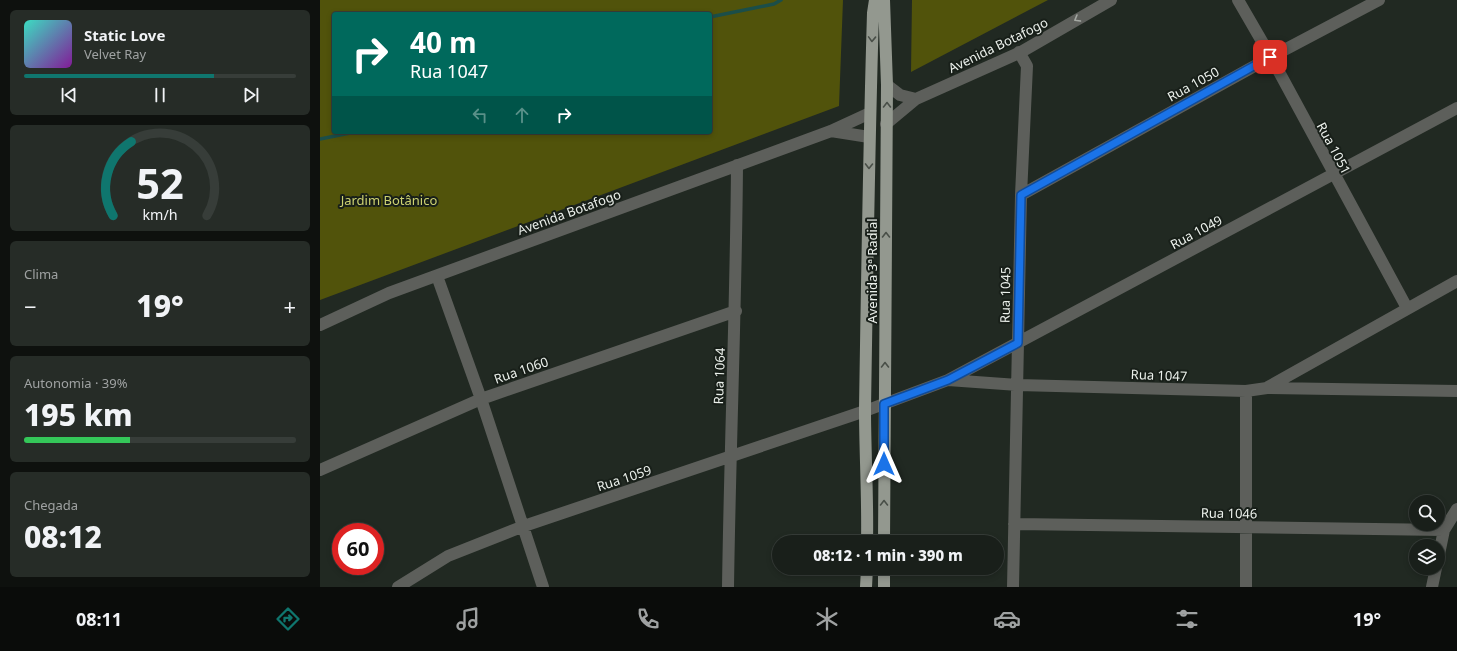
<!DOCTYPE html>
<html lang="pt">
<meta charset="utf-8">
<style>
:root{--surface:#191f1a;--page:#262c27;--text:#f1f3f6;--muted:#9fa2a2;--line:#373d39;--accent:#0f766e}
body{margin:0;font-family:"Noto Sans",sans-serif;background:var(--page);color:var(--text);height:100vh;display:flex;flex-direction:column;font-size:15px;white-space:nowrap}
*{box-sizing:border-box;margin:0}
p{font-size:13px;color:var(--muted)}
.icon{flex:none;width:22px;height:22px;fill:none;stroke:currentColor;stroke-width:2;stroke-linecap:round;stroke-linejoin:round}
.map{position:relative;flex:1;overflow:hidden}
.panel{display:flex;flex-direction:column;gap:10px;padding:10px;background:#0e110e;width:320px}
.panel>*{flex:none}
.hud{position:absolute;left:12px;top:12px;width:380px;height:122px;border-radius:4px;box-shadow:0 2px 6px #0003,0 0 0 1px var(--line);background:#00695c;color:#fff;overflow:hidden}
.controls{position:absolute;left:1089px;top:495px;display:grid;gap:8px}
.controls a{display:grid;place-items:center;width:36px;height:36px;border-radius:50%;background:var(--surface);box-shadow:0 2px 6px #0003,0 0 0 1px var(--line);font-size:20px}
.speed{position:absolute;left:12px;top:523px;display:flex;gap:8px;font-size:20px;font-weight:700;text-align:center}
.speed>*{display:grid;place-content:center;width:52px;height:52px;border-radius:50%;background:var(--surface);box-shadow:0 2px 6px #0003,0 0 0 1px var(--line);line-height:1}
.speed .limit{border:6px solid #d22;background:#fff;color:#111}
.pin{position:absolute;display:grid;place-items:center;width:34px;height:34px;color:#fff;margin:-17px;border-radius:8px;box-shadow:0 2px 6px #0006}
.me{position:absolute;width:44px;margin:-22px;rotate:0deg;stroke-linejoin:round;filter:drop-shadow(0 0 3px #0008)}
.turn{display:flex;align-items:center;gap:14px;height:84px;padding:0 12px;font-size:18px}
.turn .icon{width:52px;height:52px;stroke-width:2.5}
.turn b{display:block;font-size:28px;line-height:34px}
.lanes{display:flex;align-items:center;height:38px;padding:0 12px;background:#0003;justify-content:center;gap:20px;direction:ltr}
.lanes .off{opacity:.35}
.big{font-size:30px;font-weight:800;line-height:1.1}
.panel .widget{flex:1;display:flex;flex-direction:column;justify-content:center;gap:6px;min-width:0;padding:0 14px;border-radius:6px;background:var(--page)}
.panel .dial{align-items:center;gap:0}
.dial svg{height:104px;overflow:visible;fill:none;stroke:var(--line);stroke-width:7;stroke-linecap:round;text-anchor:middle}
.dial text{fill:var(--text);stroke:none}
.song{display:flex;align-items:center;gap:12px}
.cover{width:48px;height:48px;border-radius:6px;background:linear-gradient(135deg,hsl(170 70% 55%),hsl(290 70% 35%))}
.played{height:4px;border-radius:2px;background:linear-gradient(90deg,var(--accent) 70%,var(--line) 70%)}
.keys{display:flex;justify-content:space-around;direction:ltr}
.heat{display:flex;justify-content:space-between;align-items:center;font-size:22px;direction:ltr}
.charge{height:6px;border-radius:3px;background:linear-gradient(90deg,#34c759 39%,var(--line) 0)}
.trip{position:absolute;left:452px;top:535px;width:232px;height:40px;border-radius:20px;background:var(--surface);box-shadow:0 2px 6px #0003,0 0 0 1px var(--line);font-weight:800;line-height:40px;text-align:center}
.menu{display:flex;height:64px;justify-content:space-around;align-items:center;background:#0a0c0a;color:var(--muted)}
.menu .icon{width:28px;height:28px}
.menu .current{color:var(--accent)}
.menu b{font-size:18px;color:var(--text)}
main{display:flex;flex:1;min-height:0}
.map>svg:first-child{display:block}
.green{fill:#51530b;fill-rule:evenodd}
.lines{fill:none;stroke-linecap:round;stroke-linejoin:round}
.stream{stroke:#1b4e49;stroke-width:3.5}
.minor{stroke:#5d5f5b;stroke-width:12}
.major{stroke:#93988f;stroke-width:12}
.oneway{stroke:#a4a8a3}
.oneway2{stroke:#494f48}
.route-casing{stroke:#114b97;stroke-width:10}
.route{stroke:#1a73e8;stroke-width:7}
.labels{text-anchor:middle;stroke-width:4;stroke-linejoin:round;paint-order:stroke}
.street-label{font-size:13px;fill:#ebf0eb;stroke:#181f19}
.park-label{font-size:13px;fill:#cdd271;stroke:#181f19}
</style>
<main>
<section class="panel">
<div class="widget">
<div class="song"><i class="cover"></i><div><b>Static Love</b><p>Velvet Ray</p></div></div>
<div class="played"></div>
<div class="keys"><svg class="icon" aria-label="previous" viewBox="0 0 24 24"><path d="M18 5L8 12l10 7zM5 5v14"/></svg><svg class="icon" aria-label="pause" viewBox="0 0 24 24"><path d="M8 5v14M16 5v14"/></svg><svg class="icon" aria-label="next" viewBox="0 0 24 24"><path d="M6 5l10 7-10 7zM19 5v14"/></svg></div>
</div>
<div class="widget dial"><svg viewBox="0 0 100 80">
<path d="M14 69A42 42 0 1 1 86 69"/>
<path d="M14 69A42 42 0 0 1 28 12" stroke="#0f766e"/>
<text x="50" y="56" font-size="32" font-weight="700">52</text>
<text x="50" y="72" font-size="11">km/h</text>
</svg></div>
<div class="widget"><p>Clima</p>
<div class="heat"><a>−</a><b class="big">19°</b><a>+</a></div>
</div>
<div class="widget"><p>Autonomia · 39%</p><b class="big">195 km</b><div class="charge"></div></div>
<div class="widget"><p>Chegada</p><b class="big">08:12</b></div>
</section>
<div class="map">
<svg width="1137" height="587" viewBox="0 0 1137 587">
<rect width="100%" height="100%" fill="#212922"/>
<path class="green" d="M0 0H523L519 106 0 300ZM14 14H390V132H14Z
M592 0H728L591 72Z"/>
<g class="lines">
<path class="stream" d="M390 17 454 4 461 0
M0 139 35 132"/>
<path class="minor" d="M918 0 951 57 1087 308
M567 85 580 95 596 99
M566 124 596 99 701 52 791 0
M511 131 549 137
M701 195 951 57 1059 0
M117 276 161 399 223 587
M0 325 69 293 511 131 550 113
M628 380 1137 108
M948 387 1137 281
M926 391V587
M0 470 161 399 416 311
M694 524 1124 530
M1118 559 1124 530 1137 509
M78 587 128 556 204 526 545 411 628 380 698 385 926 391 947 388 1137 391
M408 587C410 446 416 306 417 165
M693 587 701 195 707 66 699 52
M1112 587 1116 568"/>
<path class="major" d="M564 0 567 85 564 542
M547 542C548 498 545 453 545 409 547 277 549 145 553 13L555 0
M546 587 547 568
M564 587V568"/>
</g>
<defs><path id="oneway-chevron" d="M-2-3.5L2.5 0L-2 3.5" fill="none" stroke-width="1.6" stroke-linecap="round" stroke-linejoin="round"/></defs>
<use class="oneway" href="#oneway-chevron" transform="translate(757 19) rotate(150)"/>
<g class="oneway2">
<use href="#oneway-chevron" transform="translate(552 39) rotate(92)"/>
<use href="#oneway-chevron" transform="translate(567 105) rotate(-90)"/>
<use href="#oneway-chevron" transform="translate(549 166) rotate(91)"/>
<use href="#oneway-chevron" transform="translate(566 235) rotate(-90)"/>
<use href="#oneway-chevron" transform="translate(565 365) rotate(-90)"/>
<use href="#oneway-chevron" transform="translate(564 503) rotate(-90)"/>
</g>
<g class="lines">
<defs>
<path id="route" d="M564 464V404L628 380 698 343 701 195 950 57"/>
</defs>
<use href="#route" class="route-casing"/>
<use href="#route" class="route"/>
</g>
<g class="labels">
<g class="street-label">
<text transform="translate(678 45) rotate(-26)" y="5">Avenida Botafogo</text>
<text transform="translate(873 84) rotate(-29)" y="5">Rua 1050</text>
<text transform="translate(1014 148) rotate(62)" y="5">Rua 1051</text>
<text transform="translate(249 212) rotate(-20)" y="5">Avenida Botafogo</text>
<text transform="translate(876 232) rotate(-28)" y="5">Rua 1049</text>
<text transform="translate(552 271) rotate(-90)" y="5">Avenida 3ª Radial</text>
<text transform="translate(685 295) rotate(-89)" y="5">Rua 1045</text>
<text transform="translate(201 370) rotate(-19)" y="5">Rua 1060</text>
<text transform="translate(839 375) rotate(2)" y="5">Rua 1047</text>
<text transform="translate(399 376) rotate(-88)" y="5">Rua 1064</text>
<text transform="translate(304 478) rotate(-18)" y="5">Rua 1059</text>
<text transform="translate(909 513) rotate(1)" y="5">Rua 1046</text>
</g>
<g class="park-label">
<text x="69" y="205">Jardim Botânico</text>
</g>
</g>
</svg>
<div class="controls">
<a><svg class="icon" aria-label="search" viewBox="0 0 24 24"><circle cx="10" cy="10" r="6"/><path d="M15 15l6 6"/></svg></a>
<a><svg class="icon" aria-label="layers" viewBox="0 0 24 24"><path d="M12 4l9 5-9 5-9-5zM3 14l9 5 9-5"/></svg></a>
</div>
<div class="speed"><div class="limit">60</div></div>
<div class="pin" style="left:950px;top:57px;background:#d93025"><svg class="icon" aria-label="arrive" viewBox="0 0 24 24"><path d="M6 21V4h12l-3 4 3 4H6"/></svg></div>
<svg class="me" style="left:564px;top:464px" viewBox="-20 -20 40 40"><path d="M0-17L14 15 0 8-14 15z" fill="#1a73e8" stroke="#fff" stroke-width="4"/></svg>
<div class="trip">08:12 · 1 min · 390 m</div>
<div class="hud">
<div class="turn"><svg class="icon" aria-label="right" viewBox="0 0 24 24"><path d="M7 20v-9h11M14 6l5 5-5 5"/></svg><div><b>40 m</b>Rua 1047</div></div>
<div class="lanes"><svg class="icon off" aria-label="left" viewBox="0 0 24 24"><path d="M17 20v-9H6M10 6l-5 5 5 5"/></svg><svg class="icon off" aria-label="ahead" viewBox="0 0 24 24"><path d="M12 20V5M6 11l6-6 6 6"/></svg><svg class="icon" aria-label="right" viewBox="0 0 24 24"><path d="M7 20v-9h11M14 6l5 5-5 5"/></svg></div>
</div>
</div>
</main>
<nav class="menu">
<b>08:11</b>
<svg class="icon current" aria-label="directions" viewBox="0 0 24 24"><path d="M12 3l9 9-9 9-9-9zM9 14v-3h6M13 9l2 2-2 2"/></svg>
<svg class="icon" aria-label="music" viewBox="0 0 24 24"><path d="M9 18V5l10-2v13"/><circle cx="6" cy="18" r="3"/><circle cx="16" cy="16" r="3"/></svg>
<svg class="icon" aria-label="phone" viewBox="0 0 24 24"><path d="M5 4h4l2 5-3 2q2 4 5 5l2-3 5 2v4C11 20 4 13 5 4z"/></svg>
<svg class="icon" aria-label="climate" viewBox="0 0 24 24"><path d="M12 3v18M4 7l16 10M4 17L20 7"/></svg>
<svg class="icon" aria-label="car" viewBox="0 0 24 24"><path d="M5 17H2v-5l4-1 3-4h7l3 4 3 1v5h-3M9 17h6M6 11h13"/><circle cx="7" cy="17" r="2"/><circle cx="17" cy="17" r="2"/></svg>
<svg class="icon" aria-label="filters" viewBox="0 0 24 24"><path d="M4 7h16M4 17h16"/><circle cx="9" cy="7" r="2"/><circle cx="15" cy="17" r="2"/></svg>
<b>19°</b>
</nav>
